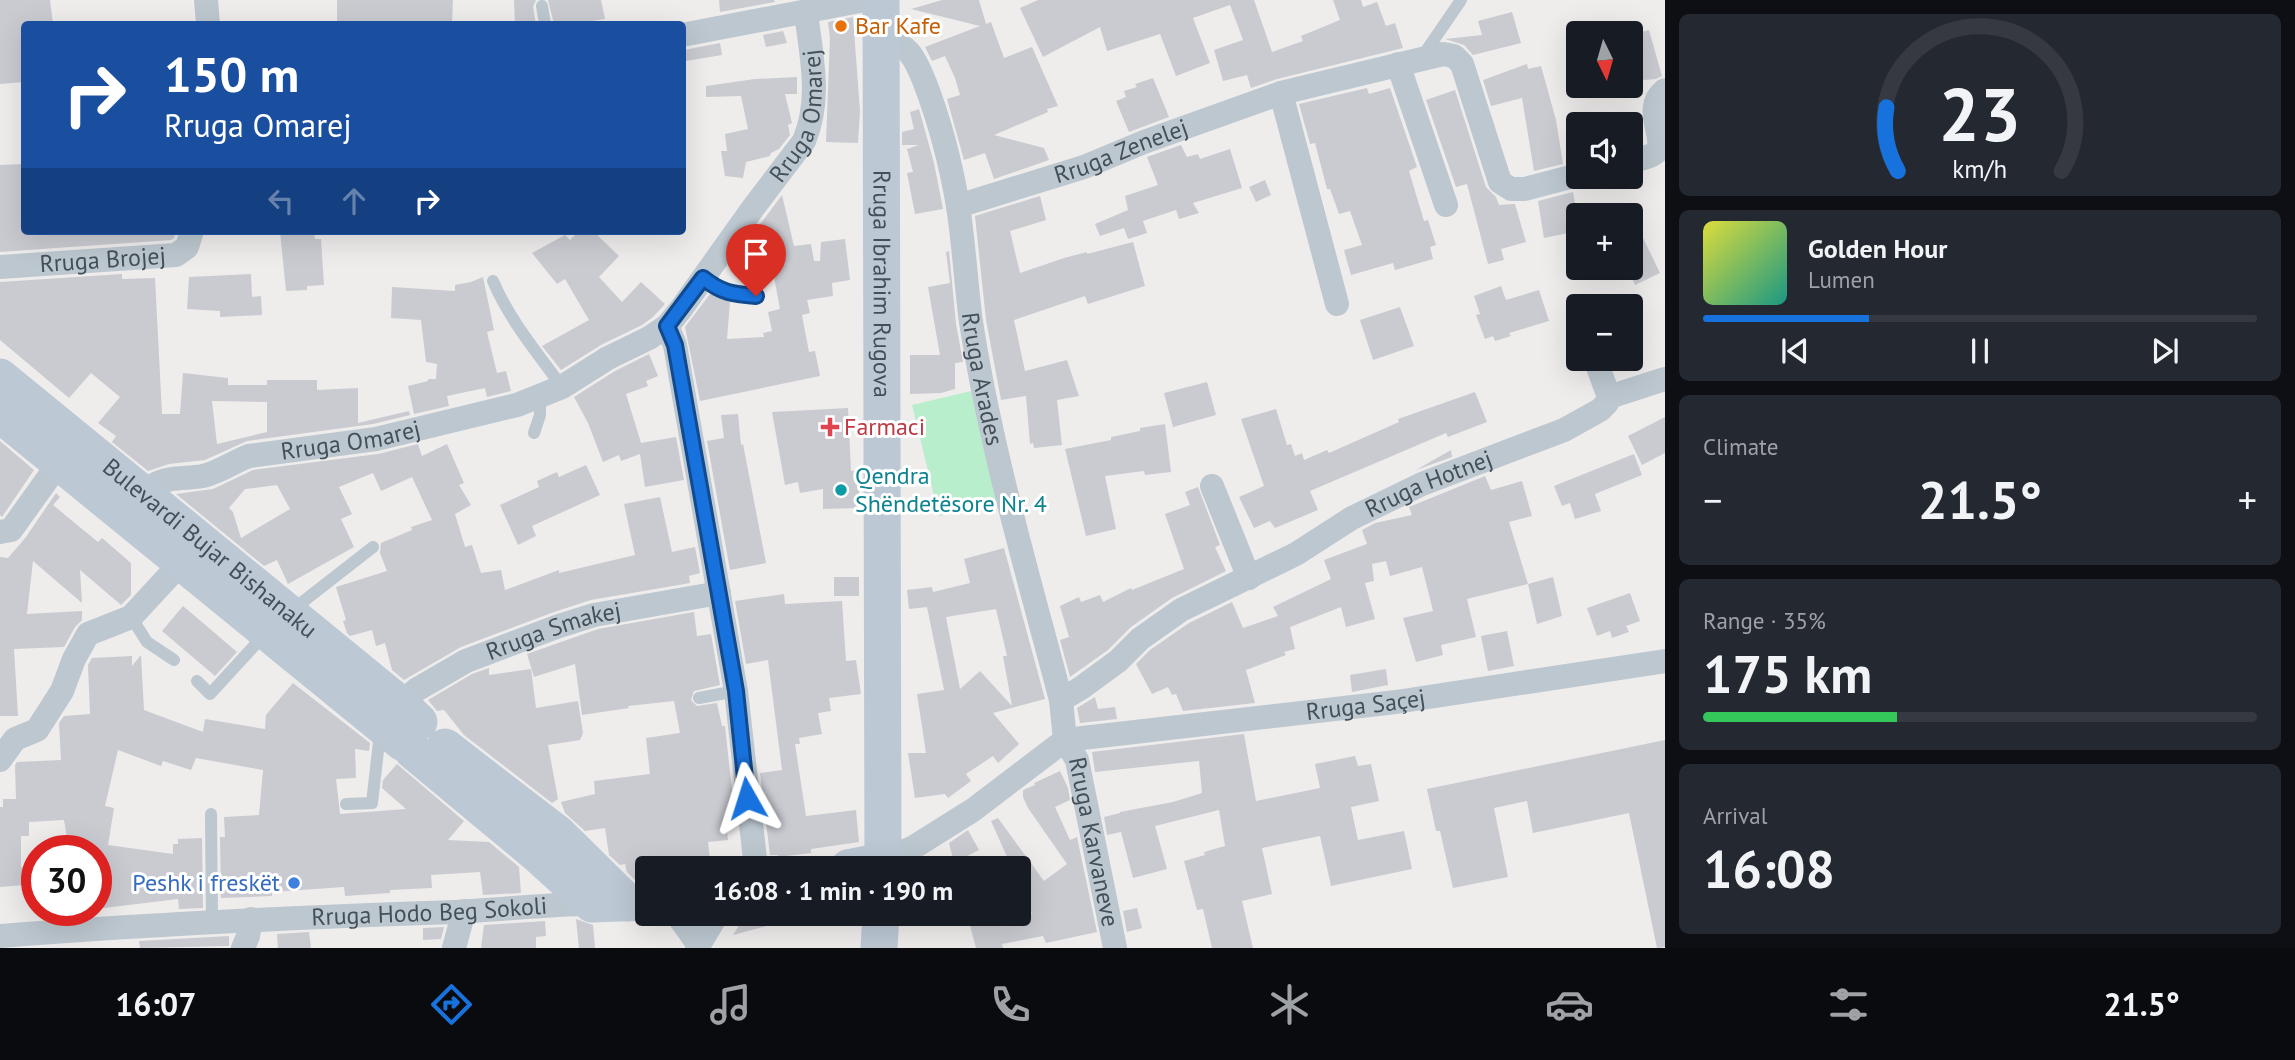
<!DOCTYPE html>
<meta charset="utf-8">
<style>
:root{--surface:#171b24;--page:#242831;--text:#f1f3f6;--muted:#9ea1a6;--line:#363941;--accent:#1872dd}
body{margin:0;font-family:"PT Sans",sans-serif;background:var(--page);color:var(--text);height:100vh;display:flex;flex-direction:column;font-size:26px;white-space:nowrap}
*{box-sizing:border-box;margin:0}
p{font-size:23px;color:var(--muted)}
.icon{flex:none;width:38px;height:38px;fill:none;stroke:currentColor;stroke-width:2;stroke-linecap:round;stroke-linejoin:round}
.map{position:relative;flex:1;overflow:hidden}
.side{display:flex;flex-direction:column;gap:14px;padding:14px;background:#0d0f14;width:630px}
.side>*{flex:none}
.top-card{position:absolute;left:21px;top:21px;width:665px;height:214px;border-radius:7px;box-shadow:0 7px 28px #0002;background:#1a4fa0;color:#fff;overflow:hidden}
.needle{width:46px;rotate:175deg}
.controls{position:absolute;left:1566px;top:21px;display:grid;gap:14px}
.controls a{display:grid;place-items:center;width:77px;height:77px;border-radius:7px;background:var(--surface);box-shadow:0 7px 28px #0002;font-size:35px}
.speed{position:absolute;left:21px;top:835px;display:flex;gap:14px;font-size:35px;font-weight:700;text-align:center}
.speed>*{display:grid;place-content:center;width:91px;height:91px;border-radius:50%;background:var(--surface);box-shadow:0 7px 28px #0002;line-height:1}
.speed .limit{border:10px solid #d22;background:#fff;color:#111}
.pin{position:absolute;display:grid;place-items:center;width:60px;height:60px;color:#fff;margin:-72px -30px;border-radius:50% 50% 50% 0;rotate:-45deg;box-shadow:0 0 7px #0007}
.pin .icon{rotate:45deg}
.me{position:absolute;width:77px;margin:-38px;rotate:354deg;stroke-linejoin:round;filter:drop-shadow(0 0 5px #0008)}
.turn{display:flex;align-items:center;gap:24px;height:147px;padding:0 28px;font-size:32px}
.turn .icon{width:91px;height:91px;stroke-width:2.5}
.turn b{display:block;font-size:49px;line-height:60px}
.lanes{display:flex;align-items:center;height:66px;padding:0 28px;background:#0003;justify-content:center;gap:35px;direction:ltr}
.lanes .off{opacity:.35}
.big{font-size:52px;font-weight:600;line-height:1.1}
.side .widget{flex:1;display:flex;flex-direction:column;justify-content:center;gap:10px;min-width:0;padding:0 24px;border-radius:10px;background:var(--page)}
.side .dial{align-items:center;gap:0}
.dial svg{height:182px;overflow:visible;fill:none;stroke:var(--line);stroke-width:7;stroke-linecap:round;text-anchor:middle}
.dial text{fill:var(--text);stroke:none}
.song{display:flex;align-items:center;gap:21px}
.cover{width:84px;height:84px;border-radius:10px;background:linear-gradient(135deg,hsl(60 70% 55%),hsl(170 70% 35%))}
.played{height:7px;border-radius:4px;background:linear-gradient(90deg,var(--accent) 30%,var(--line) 30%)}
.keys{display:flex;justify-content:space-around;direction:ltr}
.heat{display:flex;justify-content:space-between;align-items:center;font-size:38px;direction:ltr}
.charge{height:10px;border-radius:5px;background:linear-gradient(90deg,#34c759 35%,var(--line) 0)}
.trip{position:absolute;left:635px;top:856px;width:396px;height:70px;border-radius:7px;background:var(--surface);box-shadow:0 7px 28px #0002;font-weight:600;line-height:70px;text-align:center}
.menu{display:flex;height:112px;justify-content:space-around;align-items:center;background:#090b0e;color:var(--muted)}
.menu .icon{width:49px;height:49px}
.menu .active{color:var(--accent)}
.menu b{font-size:32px;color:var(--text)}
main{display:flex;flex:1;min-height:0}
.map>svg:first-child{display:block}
.green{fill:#b9eecc}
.building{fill:#c9cbd1;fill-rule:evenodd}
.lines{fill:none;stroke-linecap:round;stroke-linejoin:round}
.service{stroke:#bcc7cf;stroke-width:12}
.minor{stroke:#bcc7cf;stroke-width:24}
.secondary{stroke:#bcc8d4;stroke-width:37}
.route-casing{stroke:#104a90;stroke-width:18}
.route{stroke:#1872dd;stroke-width:12}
.food-dot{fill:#e8710a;stroke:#fff;stroke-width:2.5}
.health-dot{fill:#e0444e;stroke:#fff;stroke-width:2.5}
.culture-dot{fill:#0f9aa8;stroke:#fff;stroke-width:2.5}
.shop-dot{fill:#3f7fe0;stroke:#fff;stroke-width:2.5}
.labels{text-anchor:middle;stroke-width:6;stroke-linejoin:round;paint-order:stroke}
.food-label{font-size:24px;fill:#c56008;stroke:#fff;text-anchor:start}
.street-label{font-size:24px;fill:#445059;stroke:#fff}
.health-label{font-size:24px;fill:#be3a42;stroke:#fff;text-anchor:start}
.culture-label{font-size:24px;fill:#0d838f;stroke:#fff;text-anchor:start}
.shop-label{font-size:24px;fill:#366cbe;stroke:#fff;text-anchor:end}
</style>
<main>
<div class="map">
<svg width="1665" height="948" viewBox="0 0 1665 948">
<rect width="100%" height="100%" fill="#efecec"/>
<path class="green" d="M971 391 999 502 939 516 912 405Z"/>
<path class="building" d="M0 0H50L53 24H24V82L0 84Z
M337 0H453L452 24H337Z
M514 0H536L533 7 536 24H515Z
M548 0H601L605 19 571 24H554Z
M719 0H774L775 2 720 12Z
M942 0H979L986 24 991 22 1004 58 1032 47 1058 106 1047 109 1048 112 994 135 1044 148 1049 160 994 179 985 153 964 160 947 99 960 95 955 78 945 56 932 61 925 47 980 26 911 9Z
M1038 0H1254L1272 52 1303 41 1301 36 1340 20 1333 0H1361L1363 7 1377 2 1386 26 1395 23 1403 48 1277 79 1251 88 1247 75 1223 81 1214 50 1243 40 1230 5 1193 18 1210 63 1176 76 1160 34 1107 51 1100 27 1043 57 1020 8Z
M1512 12 1521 43 1473 55 1464 45 1445 39 1482 35 1478 21Z
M853 17 860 111 858 143 826 142 830 38 828 22Z
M1649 30 1662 76 1656 79 1631 81V35Z
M783 31 787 43 766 47 763 35Z
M720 43 722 55 686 61 684 50Z
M1527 64 1528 69 1541 66 1556 120 1563 164 1534 171 1522 98 1491 106 1483 80Z
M797 77V94H785L792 123 788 125 790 135 779 149 771 153 770 156 746 162 743 178 725 176 721 151H727L725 134 748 129 741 96 706 97V86L755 79Z
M1153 78 1169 117 1129 132 1116 101 1126 97 1124 91 1137 87 1135 84Z
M1367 88 1369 94 1390 88 1417 167 1409 171 1424 221 1428 220 1436 245 1430 247 1433 259 1395 270 1393 263 1351 275 1344 250 1362 245 1350 211 1339 214 1330 189H1327L1315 143 1310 144 1299 104Z
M1455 90 1486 187 1496 197 1499 205 1515 204 1526 242 1501 249 1504 260 1488 264 1467 184 1456 187 1426 100Z
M919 109 934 163 943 209 915 214 907 173 913 172 907 149 919 145H902V132L914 129 910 112Z
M1181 145 1187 157 1198 154 1200 159 1230 149 1242 188 1193 203 1199 213 1179 219 1176 210 1143 221 1147 233 1128 239 1124 228 1100 236 1095 224 1128 210 1125 196 1158 185 1147 157Z
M24 164V231H176L174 238 171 240 0 252V165Z
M1265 180 1271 195 1256 202 1249 187Z
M1573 192 1578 219V231L1544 238 1538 201Z
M782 195 794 246 811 244 814 261H820L821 242 845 239 850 280 832 283 833 296 807 300 810 313 802 315 809 352 815 351 820 376 700 401 685 327 710 294 730 302 727 339 764 337 763 333 772 331 768 312 780 309 774 277 751 269 753 264 735 258Z
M1040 196 1046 220 1010 231 1020 273 1064 258 1087 252V254L1133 242 1145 286 1088 304 1085 296 1014 320 1025 371 1067 360 1079 396 1057 400 1062 445 1034 448 1033 443 1030 444 1026 396 1001 400 986 320 975 216Z
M1631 213 1660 273 1635 285 1631 276Z
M280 231H314L315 239H321L324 285 307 286V290L286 291Z
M579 231H593L619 256 599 277 622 302 641 282 665 304 653 317 642 325 601 345 561 370 542 346 589 320 565 279 557 284 532 253 565 235 570 240Z
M949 251 956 324 963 362 955 363V389L941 393 910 394V355H940L928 287 950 283 946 252Z
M122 274V279L155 278 162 414H180L183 373 228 378V385H267V380H317V390L358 388V423L409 411 410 415 373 424 247 441 205 460 169 464 148 471 112 442 116 436 98 423 120 397 91 373 69 398 0 340V282ZM212 401 267 402V432L217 444Z
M251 274 252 297 261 296 262 315 220 317V311L187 309 189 277Z
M483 277 494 330 487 332 497 373 506 371 511 391 487 397 485 388 447 396 449 406 414 414 408 386 428 381V379H436L437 364 426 362 421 320 391 318 392 287 455 291V285L471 282Z
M1501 286 1506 300 1539 290 1549 321 1509 333 1511 336 1495 341 1493 336 1485 339 1476 315 1480 314 1474 296Z
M1400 307 1414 346 1373 360 1360 320Z
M649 354 658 376 646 381 648 386 626 394 641 443 676 437 684 480 645 487 640 454 621 461 619 455 603 462 588 423 574 397 615 371Z
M1207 382 1216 415 1173 427 1164 393Z
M1475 392 1487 422 1448 437 1446 433 1310 491 1318 510 1275 528 1270 521 1254 528 1239 497 1264 486 1241 419 1276 409 1287 445 1291 444 1295 456 1302 453 1304 460 1327 450 1329 453 1399 422 1398 419Z
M848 408 851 471 859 470V508L823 509V489L800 493 798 482 785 485 772 412Z
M738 414 741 445 743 444 766 563 730 570 707 441 724 438 721 415Z
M1665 417V453L1642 465 1628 436Z
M1165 424 1171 472 1145 475 1144 471 1105 476 1116 529 1086 536 1065 449 1111 440V437L1140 431V428Z
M0 441 34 470 2 517 0 515Z
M418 444 422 456 447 444 464 483 459 485 471 505 455 514 465 547 472 545 481 573 501 570 505 590 559 570V573L635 555 624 504 660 497 672 552 695 547 700 573 689 576 690 583 591 600 554 612 461 647 404 680 392 670 385 643 376 646 372 630 350 636 347 633 343 621 346 620 336 587 387 571 380 553 381 543 412 530 411 527 432 520 412 477 381 491 373 473 339 487 352 514 341 519 354 547 288 584 277 560 264 566 176 494 213 489 253 470 378 454ZM277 485 290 509 241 538 233 512 229 508 245 489Z
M1451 450 1452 457 1416 470Z
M1634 454 1642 475 1595 494 1601 511 1575 519 1570 503 1562 506 1554 486Z
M586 465 600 495 532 526 536 536 518 545 500 505 539 487 537 481 557 472 559 477Z
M1485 476 1491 490 1522 481 1532 516 1509 522 1528 584 1467 599 1476 637 1441 645 1443 655 1416 662 1403 618 1433 611 1422 567 1390 576 1386 561 1372 564 1374 581 1365 583 1375 619 1346 627 1341 607 1290 627 1295 649 1284 652 1286 655 1246 670 1255 703 1183 711 1176 694 1172 695 1168 687 1152 694 1136 664 1150 650 1189 623 1232 602 1243 628 1278 616 1273 607 1331 579 1324 560 1367 544 1362 530 1375 523 1412 515 1409 507Z
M1198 487 1220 545 1215 547 1226 571 1172 598 1131 627 1108 650 1070 677 1060 640 1069 637 1060 606 1079 597 1081 602 1100 595 1103 602 1131 588 1132 590 1184 569 1165 514 1190 505 1185 492Z
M56 493 60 497 53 505 98 542 102 538 131 563V595L121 605 80 570 82 603 33 561 27 614 82 611V620L75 627 64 647 14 649 18 716H0V557L8 558 26 537Z
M1004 548 1045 699 993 713 1019 744 998 763 993 756 966 774 971 781 948 798 945 794 915 798 908 753H926L917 694 944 690 927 607 909 609 907 590 932 587 933 592 970 583 964 559ZM996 609 1007 656H1003L1012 706 980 671 960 689 946 617Z
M834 577H859V596H834Z
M1553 577 1562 616 1537 624 1528 584Z
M1630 593 1640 621 1626 626 1629 632 1612 638 1610 631 1597 636 1587 608Z
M784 594 785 604 842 601 846 661 856 660 861 694 829 698 831 711 818 713 822 734 799 738 800 744H795L806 816 856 810 859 842 811 849V853L778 857V855H770L760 773 782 770 768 660 746 664 735 601Z
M183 606 237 652 215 676 162 631Z
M694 612 697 636 711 634 720 685 694 691 691 700 697 706 717 703 722 726H725L735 818 726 820 728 840 708 842 711 868H648V881H636L627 872 625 864 620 865 609 855 605 828 585 831 565 813 561 802 595 794 594 781 650 774 646 738 680 733 674 701 628 706 629 708 582 715 575 664 534 677 527 654 598 629Z
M1507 631 1514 666 1488 671 1481 636Z
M141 655 144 710 203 732 205 719 265 729 266 715 293 683 370 743 369 751 355 749 356 778 336 779 340 814 406 809 382 788 383 780 397 764 464 821 448 840 489 842 519 867 521 893 483 895 480 872 431 875 432 888 390 890V893L345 896 344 887 272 892V896L221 898 220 837H225L224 817 259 815 263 770 196 758 191 770 163 761 161 766 118 750 105 806 114 808 108 845 173 854V844H178V839L202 838 203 908 179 909 178 899 96 909V850H69L64 820 29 822V836H21V867L37 869V884L0 887V807H3V799H16L15 765 17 762 61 760 59 723 64 716 90 714 88 665 92 658 132 656V666Z
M489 668V675L531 669 536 708 578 701 583 733 580 740 548 745 558 799 552 803 464 735 444 710 437 711 428 700 472 674Z
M1386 669 1388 685 1352 692 1350 675Z
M1095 697 1098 709 1115 707 1117 719 1080 723 1077 708Z
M1244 734 1256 801 1320 788 1315 764 1355 756 1358 766 1371 764 1379 801 1351 807 1358 840 1404 831 1412 869 1331 886 1320 836 1262 848 1272 894 1242 901 1253 948H1212L1203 909 1197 910 1184 861 1205 855 1204 852 1225 846 1219 810 1155 826 1167 869 1133 878 1121 832 1107 835 1104 817 1120 813V812L1173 802 1202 793 1199 761 1095 772 1092 752Z
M1665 740V947L1657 948 1629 813 1533 833 1527 801 1494 808 1508 877 1453 888 1440 831H1436L1427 789Z
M1060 771 1068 788 1070 800 1055 807 1070 840 1077 837 1097 932 1046 943 1043 936 1002 944 1003 948H976L967 914H1032L1018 883V868H1012L991 821 998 818 1044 881 1067 864 1028 808 1023 797V790L1035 785 1034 783Z
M968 830 979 850 954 863 949 843Z
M1137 908 1142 928 1127 932 1123 911Z
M746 914H792L793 919 733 935Z
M576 919 593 925 595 948H579Z
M545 921 546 936 536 937V948H481L484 925Z
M444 927 441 939 423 940V928Z
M309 932 311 948H278L277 934Z
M229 936V946L140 948 139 941Z"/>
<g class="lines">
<path class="service" d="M542 6 545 24
M1422 57 1461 0
M703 278C722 293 732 295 756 296
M493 281C510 321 537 352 562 387
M534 433 540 415V397
M291 611 373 547
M131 617 147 642 174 660
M197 681 210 694 266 633
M699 698 736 691
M346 804 372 803 379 742 384 733
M211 814 212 922"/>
<g class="minor">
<path d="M206 0 208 24"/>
<path d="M682 35 865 0"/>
<path id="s1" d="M880 35C909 46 914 55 925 83 940 122 951 165 958 206 964 245 966 284 971 322 991 450 1028 575 1061 700L1065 740 1077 760 1115 948"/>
<path d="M1398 64 1446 205"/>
<path d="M1281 93 1337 304"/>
<path d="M1631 161C1639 159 1653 157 1658 150 1665 135 1642 108 1665 90"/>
<path id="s2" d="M958 206 1084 167 1144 142 1281 93 1443 54 1454 56 1462 64 1500 182 1511 189H1525L1578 175"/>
<path id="s3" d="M0 267 176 255 187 247 192 231"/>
<path d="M667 326 675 345 736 691 756 868"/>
<path d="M1609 397 1665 379"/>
<path d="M1212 486 1249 578"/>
<path id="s4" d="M135 505C141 498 147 489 154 485 169 476 187 479 203 476 220 472 233 462 249 456L376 439 517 405 562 387 608 358 649 338 667 326 681 309 753 208 804 141C822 98 811 56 806 12"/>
<path d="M0 532 11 530 59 463"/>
<path id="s5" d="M1061 700 1081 688 1118 661 1140 639 1181 610 1296 554 1352 518 1422 484 1564 430 1600 410 1607 403 1609 397 1595 359"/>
<path id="s6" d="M400 704 416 690 466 661 559 626 594 615 719 593"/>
<path d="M0 760 15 739 37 730 62 691 74 659 88 634 131 617 181 563"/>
<path id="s7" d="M883 861 914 847 973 810 1065 740 1396 702 1665 661"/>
<path d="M680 914 681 920 698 944"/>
<path id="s8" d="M0 936C152 924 303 917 455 912 501 910 546 904 592 904"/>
<path d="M243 948 248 936 251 919"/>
<path d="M454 948 464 911"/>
<path d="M697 948 715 918V914"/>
</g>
<g class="secondary">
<path id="s9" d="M881 0 883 868"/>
<path id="s10" d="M0 377 400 704 419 722"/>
<path d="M0 414 403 743"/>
<path d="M445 747 558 834 628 903"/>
<path d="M413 751 538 855 592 904 648 902"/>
<path d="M848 868 883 861"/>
<path d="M879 948 881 914"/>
</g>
</g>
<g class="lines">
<defs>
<path id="route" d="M747 798 736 691 675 345 667 326 703 278C722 293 732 294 756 296"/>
</defs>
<use href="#route" class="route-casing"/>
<use href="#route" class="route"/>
</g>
<circle class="food-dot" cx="841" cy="26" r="7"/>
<path class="health-dot" d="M826.5 416.5h7v7h7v7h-7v7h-7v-7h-7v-7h7z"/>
<circle class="culture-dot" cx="841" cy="490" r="7"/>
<circle class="shop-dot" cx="294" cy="883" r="7"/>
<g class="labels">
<g class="food-label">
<text x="855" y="34">Bar Kafe</text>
</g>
<g class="street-label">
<text dy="8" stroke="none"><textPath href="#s4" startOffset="824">Rruga Omarej</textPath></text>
<text dy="8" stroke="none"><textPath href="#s2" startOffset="172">Rruga Zenelej</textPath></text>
<text dy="8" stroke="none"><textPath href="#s3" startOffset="103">Rruga Brojej</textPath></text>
<text dy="8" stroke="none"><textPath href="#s9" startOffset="284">Rruga Ibrahim Rugova</textPath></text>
<text dy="8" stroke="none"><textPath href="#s1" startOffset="371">Rruga Arades</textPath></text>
<text dy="8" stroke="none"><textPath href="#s4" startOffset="231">Rruga Omarej</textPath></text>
<text dy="8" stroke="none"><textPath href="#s5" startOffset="429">Rruga Hotnej</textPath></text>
<text dy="8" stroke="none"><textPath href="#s10" startOffset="271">Bulevardi Bujar Bishanaku</textPath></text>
<text dy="8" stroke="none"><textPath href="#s6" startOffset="172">Rruga Smakej</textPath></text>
<text dy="8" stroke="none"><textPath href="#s7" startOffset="522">Rruga Saçej</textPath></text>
<text dy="8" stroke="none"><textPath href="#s1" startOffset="849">Rruga Karvaneve</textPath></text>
<text dy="8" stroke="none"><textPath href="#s8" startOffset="430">Rruga Hodo Beg Sokoli</textPath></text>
</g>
<g class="health-label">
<text x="844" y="435">Farmaci</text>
</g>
<g class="culture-label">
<text x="855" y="484">Qendra<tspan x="855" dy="28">Shëndetësore Nr. 4</tspan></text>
</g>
<g class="shop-label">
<text x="280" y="891">Peshk i freskët</text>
</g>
</g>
</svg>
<div class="controls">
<a><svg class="needle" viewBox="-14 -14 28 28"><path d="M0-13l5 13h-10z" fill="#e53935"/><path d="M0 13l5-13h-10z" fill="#9ea1a6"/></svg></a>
<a><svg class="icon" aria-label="sound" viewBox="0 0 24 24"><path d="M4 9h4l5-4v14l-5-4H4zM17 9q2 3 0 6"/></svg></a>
<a>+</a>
<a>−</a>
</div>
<div class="speed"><div class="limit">30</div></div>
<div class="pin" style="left:756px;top:296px;background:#d93025"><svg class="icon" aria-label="arrive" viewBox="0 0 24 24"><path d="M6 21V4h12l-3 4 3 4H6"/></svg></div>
<svg class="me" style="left:747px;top:798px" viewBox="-20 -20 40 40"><path d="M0-17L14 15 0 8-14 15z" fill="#1872dd" stroke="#fff" stroke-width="4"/></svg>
<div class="trip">16:08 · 1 min · 190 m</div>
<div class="top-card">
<div class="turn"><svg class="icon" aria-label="right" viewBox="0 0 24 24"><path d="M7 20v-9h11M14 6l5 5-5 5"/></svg><div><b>150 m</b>Rruga Omarej</div></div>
<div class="lanes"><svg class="icon off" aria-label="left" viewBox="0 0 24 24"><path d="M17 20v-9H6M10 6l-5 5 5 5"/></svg><svg class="icon off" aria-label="ahead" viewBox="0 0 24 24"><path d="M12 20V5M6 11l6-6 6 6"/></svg><svg class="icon" aria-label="right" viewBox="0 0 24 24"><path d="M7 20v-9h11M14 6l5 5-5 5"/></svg></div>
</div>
</div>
<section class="side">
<div class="widget dial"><svg viewBox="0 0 100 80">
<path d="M14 69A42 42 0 1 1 86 69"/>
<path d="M14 69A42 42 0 0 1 9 41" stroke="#1872dd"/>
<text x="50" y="56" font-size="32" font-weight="700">23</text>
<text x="50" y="72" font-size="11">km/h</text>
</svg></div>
<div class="widget">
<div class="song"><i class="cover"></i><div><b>Golden Hour</b><p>Lumen</p></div></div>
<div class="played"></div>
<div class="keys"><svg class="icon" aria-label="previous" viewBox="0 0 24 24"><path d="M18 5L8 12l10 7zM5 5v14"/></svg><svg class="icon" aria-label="pause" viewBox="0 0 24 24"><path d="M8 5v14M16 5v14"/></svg><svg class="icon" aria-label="next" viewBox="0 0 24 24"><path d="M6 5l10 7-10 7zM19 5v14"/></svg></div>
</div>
<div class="widget"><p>Climate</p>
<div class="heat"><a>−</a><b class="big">21.5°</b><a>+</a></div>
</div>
<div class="widget"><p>Range · 35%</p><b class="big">175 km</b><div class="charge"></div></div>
<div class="widget"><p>Arrival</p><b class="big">16:08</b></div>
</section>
</main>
<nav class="menu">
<b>16:07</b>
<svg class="icon active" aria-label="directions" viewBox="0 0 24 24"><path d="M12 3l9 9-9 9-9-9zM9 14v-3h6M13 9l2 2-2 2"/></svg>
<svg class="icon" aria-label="music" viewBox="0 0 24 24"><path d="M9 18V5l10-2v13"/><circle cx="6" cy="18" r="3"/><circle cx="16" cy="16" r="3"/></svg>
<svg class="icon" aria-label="phone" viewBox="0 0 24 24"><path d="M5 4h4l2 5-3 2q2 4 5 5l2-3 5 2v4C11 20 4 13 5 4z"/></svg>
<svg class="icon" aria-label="climate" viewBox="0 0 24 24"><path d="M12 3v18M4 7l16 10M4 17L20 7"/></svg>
<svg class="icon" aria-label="car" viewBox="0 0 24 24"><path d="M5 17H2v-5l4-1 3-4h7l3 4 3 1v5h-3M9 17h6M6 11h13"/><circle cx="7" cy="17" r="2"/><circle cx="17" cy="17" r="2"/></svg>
<svg class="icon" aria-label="filters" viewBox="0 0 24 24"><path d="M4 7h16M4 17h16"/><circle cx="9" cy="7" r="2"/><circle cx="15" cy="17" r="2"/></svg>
<b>21.5°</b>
</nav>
